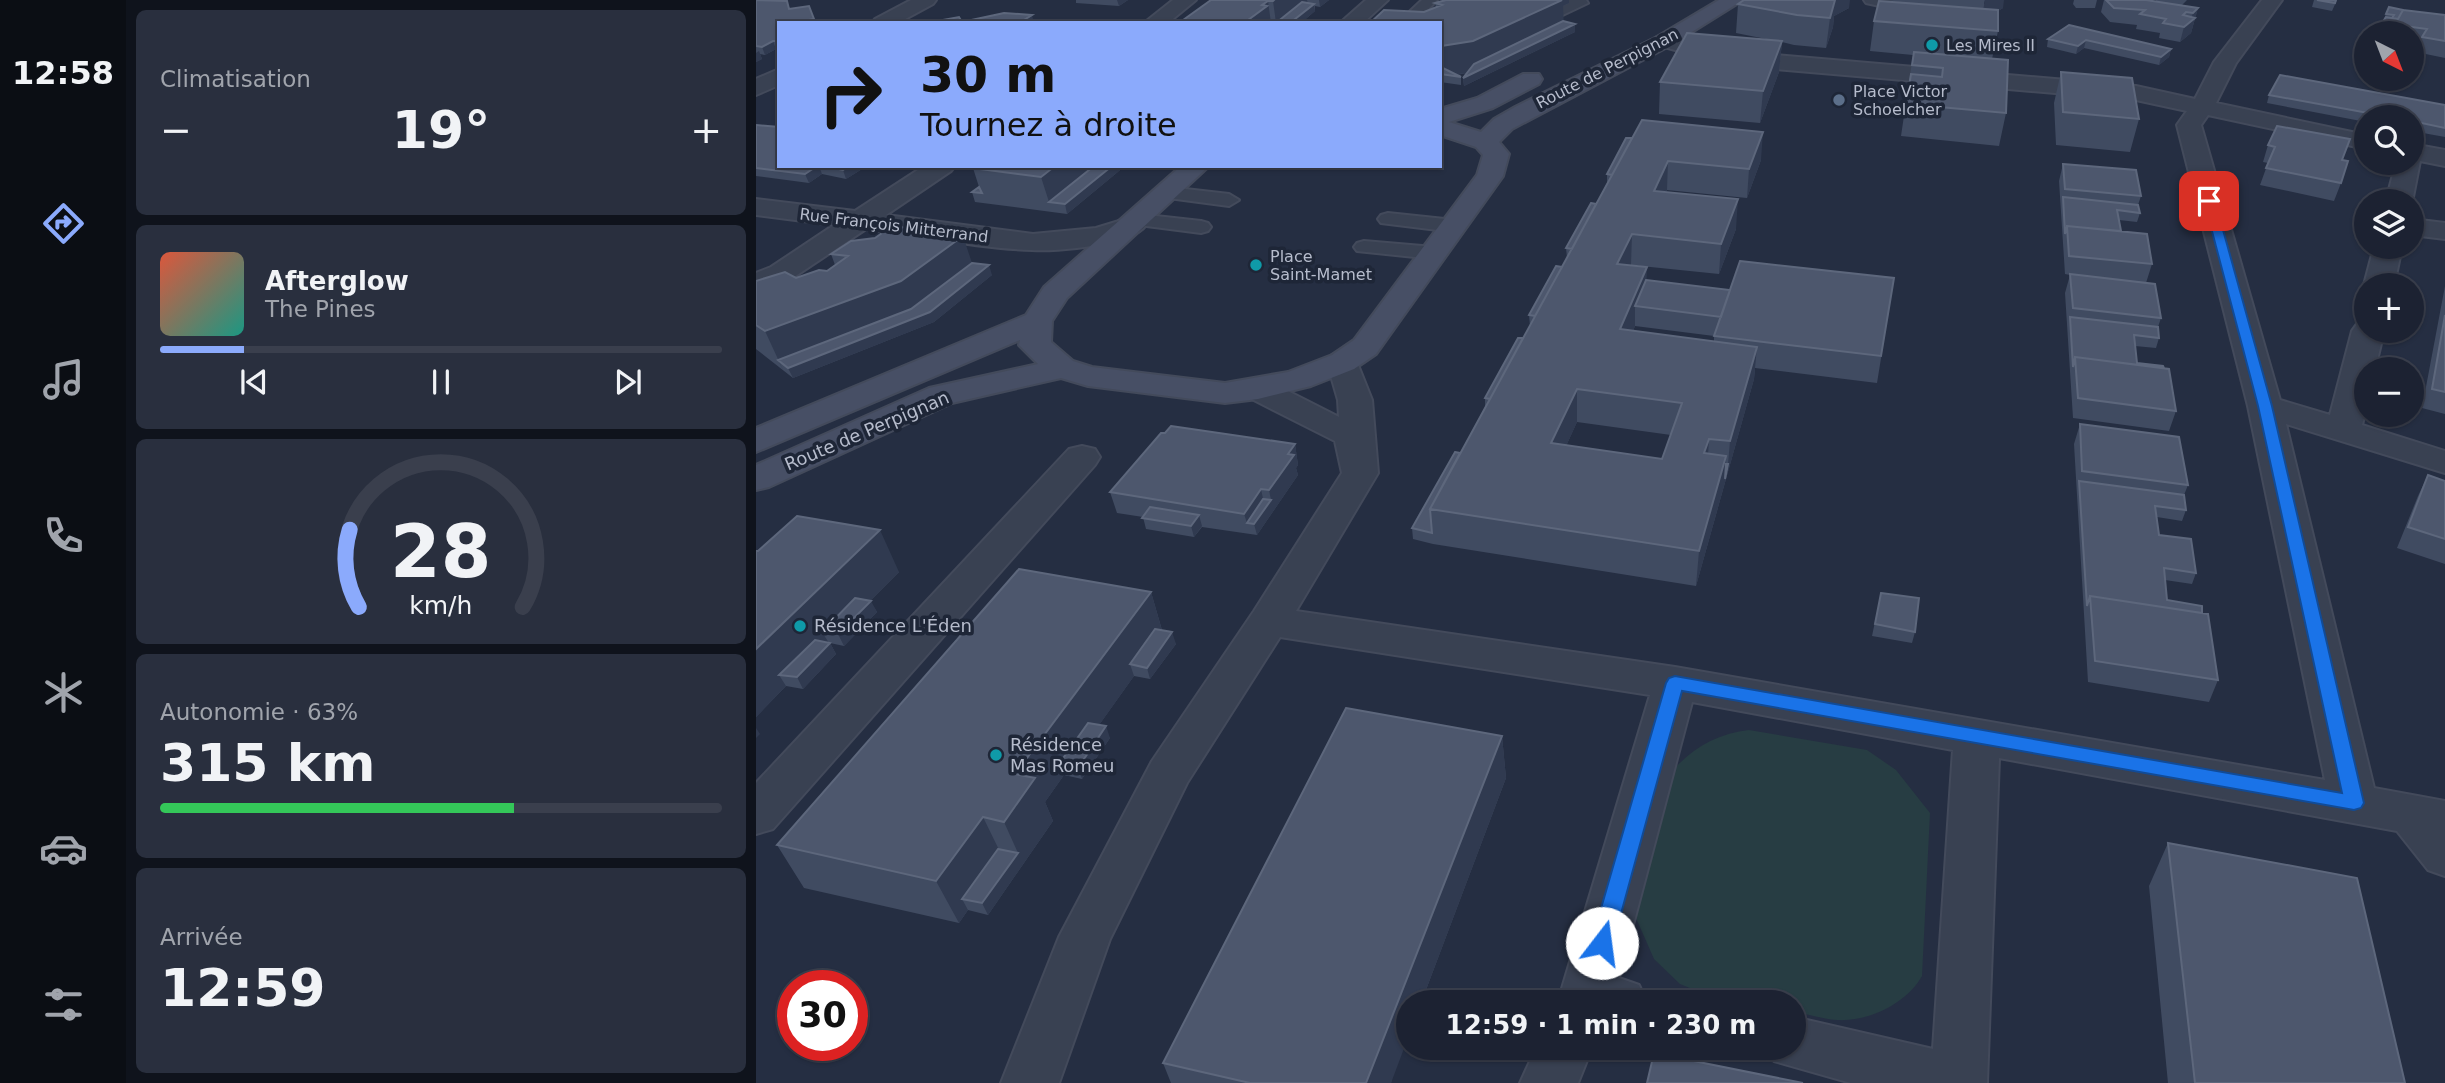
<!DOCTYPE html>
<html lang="fr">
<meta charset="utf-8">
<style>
:root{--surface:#1c2232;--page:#292f3e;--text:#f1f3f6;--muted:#a0a4ac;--line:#3a3f4d;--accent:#8baafc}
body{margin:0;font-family:"DejaVu Sans",sans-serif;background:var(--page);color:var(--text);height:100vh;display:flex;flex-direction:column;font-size:26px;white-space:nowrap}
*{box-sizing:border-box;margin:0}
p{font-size:23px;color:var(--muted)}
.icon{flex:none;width:38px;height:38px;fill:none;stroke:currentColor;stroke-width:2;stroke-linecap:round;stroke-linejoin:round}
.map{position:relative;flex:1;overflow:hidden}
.side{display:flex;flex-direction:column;gap:10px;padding:10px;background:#0f131c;width:630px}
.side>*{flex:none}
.hud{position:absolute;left:21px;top:21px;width:665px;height:147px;border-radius:0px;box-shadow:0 2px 5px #0004,0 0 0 2px var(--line);background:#8baafc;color:#111;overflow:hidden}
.needle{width:46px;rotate:138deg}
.fabs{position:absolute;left:1598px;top:21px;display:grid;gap:14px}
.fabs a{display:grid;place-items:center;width:70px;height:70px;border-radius:50%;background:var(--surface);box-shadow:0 2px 5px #0004,0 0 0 2px var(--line);font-size:35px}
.speed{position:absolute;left:21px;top:970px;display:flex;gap:14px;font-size:35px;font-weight:700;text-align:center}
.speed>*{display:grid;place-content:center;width:91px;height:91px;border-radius:50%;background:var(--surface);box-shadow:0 2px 5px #0004,0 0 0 2px var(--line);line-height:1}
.speed .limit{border:10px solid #d22;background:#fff;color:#111}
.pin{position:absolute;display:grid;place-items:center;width:60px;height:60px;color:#fff;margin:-30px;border-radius:14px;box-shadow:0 4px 10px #0006}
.me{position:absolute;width:77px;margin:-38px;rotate:15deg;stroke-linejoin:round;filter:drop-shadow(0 0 5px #0008)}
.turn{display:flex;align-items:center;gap:24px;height:147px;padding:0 28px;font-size:32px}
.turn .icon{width:91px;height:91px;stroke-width:2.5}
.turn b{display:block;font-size:49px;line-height:60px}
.big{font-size:52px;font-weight:700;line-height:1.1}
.side .card{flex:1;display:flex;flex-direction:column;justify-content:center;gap:10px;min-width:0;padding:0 24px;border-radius:10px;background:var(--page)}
.side .dial{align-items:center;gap:0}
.dial svg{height:182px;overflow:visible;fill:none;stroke:var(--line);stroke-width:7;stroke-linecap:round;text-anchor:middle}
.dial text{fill:var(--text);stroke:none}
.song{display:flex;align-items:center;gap:21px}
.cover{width:84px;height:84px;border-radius:10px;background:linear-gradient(135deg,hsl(10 70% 55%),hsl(170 70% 35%))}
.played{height:7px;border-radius:4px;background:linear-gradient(90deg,var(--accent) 15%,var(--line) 15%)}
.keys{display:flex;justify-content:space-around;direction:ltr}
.heat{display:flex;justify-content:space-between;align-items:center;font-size:38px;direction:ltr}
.charge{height:10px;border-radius:5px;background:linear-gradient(90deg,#34c759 63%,var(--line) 0)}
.trip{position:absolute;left:640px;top:990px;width:410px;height:70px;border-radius:35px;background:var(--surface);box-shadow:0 2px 5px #0004,0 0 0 2px var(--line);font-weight:700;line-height:70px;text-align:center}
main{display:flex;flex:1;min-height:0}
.dock{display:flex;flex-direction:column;width:126px;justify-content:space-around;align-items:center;background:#0b0e14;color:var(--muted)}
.dock .icon{width:49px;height:49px}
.dock .active{color:var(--accent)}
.dock b{font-size:32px;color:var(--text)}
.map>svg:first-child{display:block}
.green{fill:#273d43}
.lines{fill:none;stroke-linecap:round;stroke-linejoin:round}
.service-casing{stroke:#434a5b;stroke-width:4}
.pedestrian-casing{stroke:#434a5b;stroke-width:4}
.minor-casing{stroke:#434a5b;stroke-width:4}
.secondary-casing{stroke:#434a5b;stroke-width:4}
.service{fill:#394152;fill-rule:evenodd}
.pedestrian{fill:#394152;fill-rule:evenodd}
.minor{fill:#394152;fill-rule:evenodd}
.secondary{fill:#474f65;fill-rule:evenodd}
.wall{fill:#404b61;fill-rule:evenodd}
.shaded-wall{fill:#303a50}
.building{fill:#4d576d;stroke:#5d677c;stroke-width:2;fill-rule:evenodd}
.route{fill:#1a73e8;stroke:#114b97;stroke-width:2}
.culture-dot{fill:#0f9aa8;stroke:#1e2637;stroke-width:2.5}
.service-dot{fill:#5c6f8a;stroke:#1e2637;stroke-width:2.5}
.labels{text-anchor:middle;stroke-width:7;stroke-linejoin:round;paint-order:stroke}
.far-poi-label{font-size:16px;fill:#b6bccc;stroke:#1e2637;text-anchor:start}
.far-street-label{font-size:16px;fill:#b6bccc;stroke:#1e2637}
.street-label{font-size:18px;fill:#b6bccc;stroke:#1e2637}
.poi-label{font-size:18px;fill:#b6bccc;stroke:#1e2637;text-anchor:start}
</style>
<main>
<nav class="dock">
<b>12:58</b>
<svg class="icon active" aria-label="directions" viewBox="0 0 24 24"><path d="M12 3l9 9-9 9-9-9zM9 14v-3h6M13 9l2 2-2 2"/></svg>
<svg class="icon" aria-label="music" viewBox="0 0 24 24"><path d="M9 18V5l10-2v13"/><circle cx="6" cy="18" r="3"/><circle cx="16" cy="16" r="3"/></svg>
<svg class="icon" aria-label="phone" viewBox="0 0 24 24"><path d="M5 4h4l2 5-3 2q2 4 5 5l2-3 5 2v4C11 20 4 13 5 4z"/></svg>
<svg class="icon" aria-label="climate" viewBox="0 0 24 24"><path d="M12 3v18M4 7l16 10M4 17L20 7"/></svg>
<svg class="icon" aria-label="car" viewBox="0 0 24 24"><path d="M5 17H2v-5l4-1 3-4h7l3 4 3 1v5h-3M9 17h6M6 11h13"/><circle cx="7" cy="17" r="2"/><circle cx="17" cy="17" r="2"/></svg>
<svg class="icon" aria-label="filters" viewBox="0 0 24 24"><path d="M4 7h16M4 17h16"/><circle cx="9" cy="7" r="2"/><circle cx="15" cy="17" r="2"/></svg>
</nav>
<section class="side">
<div class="card"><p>Climatisation</p>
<div class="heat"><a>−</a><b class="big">19°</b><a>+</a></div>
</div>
<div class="card">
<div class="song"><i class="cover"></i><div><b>Afterglow</b><p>The Pines</p></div></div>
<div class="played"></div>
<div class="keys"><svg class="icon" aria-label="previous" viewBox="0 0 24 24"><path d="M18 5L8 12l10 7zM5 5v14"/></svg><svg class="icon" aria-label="pause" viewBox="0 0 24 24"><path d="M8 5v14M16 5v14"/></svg><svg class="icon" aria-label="next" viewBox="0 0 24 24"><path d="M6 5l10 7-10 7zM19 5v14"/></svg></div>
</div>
<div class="card dial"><svg viewBox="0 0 100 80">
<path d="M14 69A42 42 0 1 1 86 69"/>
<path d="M14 69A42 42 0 0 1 10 35" stroke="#8baafc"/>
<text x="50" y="56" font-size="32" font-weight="700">28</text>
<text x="50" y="72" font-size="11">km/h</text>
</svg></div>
<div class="card"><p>Autonomie · 63%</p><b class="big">315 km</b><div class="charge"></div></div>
<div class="card"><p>Arrivée</p><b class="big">12:59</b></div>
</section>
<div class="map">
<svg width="1689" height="1083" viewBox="0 0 1689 1083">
<rect width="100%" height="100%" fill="#252e42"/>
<path class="green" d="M993 730 1111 750 1140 770 1174 813 1166 976C1151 1003 1113 1022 1081 1020 1067 1019 1052 1014 1038 1012V1003H984L958 998 924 984 898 959 880 918 920 767C939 746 965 733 993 730Z"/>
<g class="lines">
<defs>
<path id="service" d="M666 0H681L659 23H647L648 17Z
M721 0H745L793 12 811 4 807 0H830L832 3 794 21 723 3Z
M1108 0H1135L1165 7 1167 10 1160 14 1110 3Z
M412 187 473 194 483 200 473 206 405 197 402 193 405 189Z
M632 213 698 220 705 222 708 226 705 230 698 232 625 223 622 219 625 215Z
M382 214 445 221 452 223 455 227 452 231 445 233 375 224 372 220 375 216Z
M608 241 678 247 685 249 688 253 685 257 678 259 601 251 598 247 601 243Z"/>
<path id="pedestrian" d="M155 0H180L177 4 142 23H116L119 19Z
M23 69V85L0 95V79Z
M326 446 339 449 344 457 339 465 17 829 0 834V783L313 449Z"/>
<path id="minor" d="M417 0H440L412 23H388Z
M610 0H632L607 23H584Z
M1506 0H1526L1480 63 1460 103 1610 135V149L1452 115 1445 125 1524 400 1574 415 1596 331 1601 324 1610 322V331H1628L1619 369H1610V409L1606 425 1689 451V473L1530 424 1618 788 1689 801V876L1672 870 1641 831 1243 758 1231 1083H1095L1018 1061 1012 1048H1038V1017L1177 1049 1197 750 936 702 863 978 883 985 891 1003H807L804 995 894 695 524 637 431 783 354 939 303 1083H245L303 937 396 761 498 611 586 473 579 441 490 396 485 389 490 382 502 379 514 382 583 417 582 400 571 362 576 355 587 352 598 355 616 400 622 473 540 611 919 667 1569 780 1492 406 1421 125 1431 111 1380 100 974 65 901 45 897 41 901 37 908 35 974 51 1380 86 1439 99 1458 62Z
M1656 144 1689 150V166L1664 161 1656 202 1630 201 1640 163H1656Z
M168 166H199L195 171 130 215 277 234 340 228 376 217 386 219 390 225C376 245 300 252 276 250 221 248 165 236 110 229L35 279 0 293V273L15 267 78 225 0 215V199L99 211Z
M1656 219 1689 223V239L1656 235Z
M1618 247H1646L1638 285H1610V288L1608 285Z
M780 1048H836L822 1083H764Z"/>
<path id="secondary" d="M963 0H987L915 45 756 129 743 142 753 154 747 176 620 354 598 369 555 386 502 399 469 403 332 386 305 378 196 403 13 487 0 490V465L173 388 282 364 263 345 264 340 0 452V428L270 315 288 287 425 166H453L311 298 296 321 295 342 317 361 336 367 469 383 532 372 576 355 598 340 721 175 727 155 720 147 684 135V109L721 98 767 74H783L786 79 783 84 737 108 693 122 725 132 738 119 759 107 901 37Z"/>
</defs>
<use href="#service" class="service-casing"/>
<use href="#pedestrian" class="pedestrian-casing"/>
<use href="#minor" class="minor-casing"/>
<use href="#secondary" class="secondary-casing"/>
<use href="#service" class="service"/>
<use href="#pedestrian" class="pedestrian"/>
<use href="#minor" class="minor"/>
<use href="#secondary" class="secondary"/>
</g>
<path class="wall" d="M0 0 34 9 53 6 59 23H23V49H20L9 55 4 54 6 59 0 62Z
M320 0H372L363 6 320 3Z
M455 0H573L564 7 559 6V11L545 23H423Z
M690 0H813V3L807 6V21L819 32 708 86 707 78 711 73 700 75 705 77V85L684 82V23L668 12 680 7 679 3Z
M1133 0H1229L1228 4 1247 8 1242 11V31L1236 59 1250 113 1243 146 1145 136 1157 55 1114 51 1118 21 1142 2Z
M1318 0H1341L1339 8H1320L1317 4Z
M1348 0H1390L1399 2 1400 0H1431L1425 6 1442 8 1435 33 1424 42 1403 38 1404 33 1380 29 1381 25 1354 22 1345 12Z
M1558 0H1581L1576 11 1556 7Z
M982 4 1093 8 1078 16 1077 27 1070 48 1038 45 1026 42 1023 72 1004 123 903 114 904 82 1015 40 980 33Z
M1630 14 1689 15V58L1660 52 1664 44 1656 43V33H1622Z
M1313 25 1415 49 1413 57 1403 65 1328 48 1320 54 1291 47 1292 39Z
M1305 72 1383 119 1374 152 1300 145 1298 103Z
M1513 95 1689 105V137L1656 131V117H1610V122L1511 103Z
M0 125 23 166H111L90 179 66 174 53 183 0 176Z
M870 138 1005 160 991 198 911 190 910 192 980 229 963 274 875 265 890 280 974 290 1138 278 1121 383 999 368 998 379 940 586 677 544 657 539 656 528 704 453 729 407V398L774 326 773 315 806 267 811 258 810 248 840 204 851 183V174ZM879 326 958 336V341L877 331ZM821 422 915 435 906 459 810 446Z
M1512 145 1586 160 1585 183 1578 201 1504 185 1512 163 1507 162Z
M1307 164 1385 196 1382 205 1384 213 1381 222 1363 220 1365 231 1396 264 1390 283 1405 318 1402 327 1403 338 1400 348 1379 346 1381 363 1420 411 1413 431 1317 418 1309 293 1314 275 1309 274 1303 181Z
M220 166H369L311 214 219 202 216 192 223 187 217 168Z
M75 254 216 263 236 275 178 322 37 378 0 349V281L40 278 71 271 79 265Z
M1689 286V414L1666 408Z
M1324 424 1432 485 1428 495 1430 510 1426 521 1401 517 1403 535 1440 573 1436 584 1409 580 1411 600 1446 613 1462 680 1453 702 1332 682 1318 444Z
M539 444 542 465 540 468 542 475 501 535 446 527 438 537 390 529 387 517 361 513 354 492Z
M1672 475 1689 481V564L1641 548 1662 496Z
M0 551 143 572 114 601 121 612 88 646 74 643 80 654 47 689 30 686 0 717Z
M395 592 406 630 420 644 394 679 378 676 343 725 354 738 326 779 308 775 289 802 297 821 232 915 212 910 203 923 48 888 21 845Z
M1125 593 1159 632 1156 643 1116 636Z
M746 736 750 778 665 1003H653L635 1083H415L407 1063Z
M1412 843 1649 1083H1412L1393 886Z"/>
<path class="shaded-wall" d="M361 0H372L363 6Z
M518 0H551L552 4 520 23 517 1Z
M563 0H573L564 7Z
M803 0H813V3L807 6 808 29 819 24V32L708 86 707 78 719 72 695 75 687 74 685 46Z
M1067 0H1094L1093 8 1078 16 1077 27 1070 48 1074 18Z
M1229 0H1248L1247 8 1225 21Z
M512 1 515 23H488L506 5Z
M558 4 559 11 545 23H534Z
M1442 8 1435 33 1424 42 1428 27 1434 22 1437 13Z
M276 15 278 23H263Z
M58 19 59 23H37Z
M1330 40 1328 48 1320 54 1322 46Z
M17 41 20 49 9 55 6 47Z
M1026 41 1023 72 1004 123 1007 91Z
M1415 49 1413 57 1403 65 1405 57Z
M3 51 6 59 0 62V53Z
M1007 132 1005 160 991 198 993 169Z
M912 161 911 190 897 221 898 191Z
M61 166H63L66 174 53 183 49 174Z
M93 166H111L90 179 87 170Z
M299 166H351L293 202 285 177Z
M356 166H369L311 214 309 204Z
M982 199 980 229 963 274 965 244Z
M876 234 875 265 861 295V264Z
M207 236 219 272 233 265 236 275 178 322 37 378 32 368 22 360 27 370 9 331Z
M891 267 890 298 879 306V326L864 361V329Z
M1001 347 998 379 940 586 943 551 970 456 969 479 972 464 974 441Z
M821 389V422L796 477 795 443Z
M953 439 951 472 948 453Z
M539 444 542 465 540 468 542 475 501 535 498 524 491 523 488 514 505 489 509 508 515 500 513 490 532 454Z
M443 515 446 526 438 537 435 526Z
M124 530 143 572 81 634 66 632 73 643 23 675 30 686 0 717V649Z
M395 592 407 634 374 664 378 676 314 766 303 764 308 775 289 802 297 821 232 915 226 903 262 853 248 822 259 774Z
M115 601 121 612 88 646 82 634Z
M416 632 420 644 394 679 391 668Z
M74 643 80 654 47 689 41 677Z
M350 726 354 738 326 779 322 768Z
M0 728 4 734 0 738Z
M746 736 750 778 665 1003H653V1035L635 1083H610Z
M227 817 248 860 206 899 212 910 203 923 180 881Z"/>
<path class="building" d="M0 0 31 1 33 9 53 6 58 19 37 23H23V41H17L6 47 0 46Z
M455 0H518L517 1H512L506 5 511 6 488 23H423Z
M690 0H806L717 41 685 46 684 23H614L628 10 668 12 686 5 679 3Z
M988 0H1079L1074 18 1041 15 982 4Z
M1350 0H1390L1442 8 1437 13 1430 12 1427 15 1439 18 1428 27 1407 23 1410 19 1384 14 1389 10 1358 8Z
M1561 0H1580L1579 3Z
M1123 1 1242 10V31L1118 21Z
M546 2 558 4 534 23H520Z
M1633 7 1647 10 1642 19 1636 18 1638 15 1630 14Z
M1647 10 1689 15V41L1666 37 1671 29 1626 23 1630 17 1642 19Z
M248 13 276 15 263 23H170L203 17 206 22Z
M282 20 310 23H278Z
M807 21 819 24 707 78 718 64Z
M1313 25 1415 49 1405 57 1330 40 1322 46 1292 39Z
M931 33 1026 41 1007 91 904 82Z
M1158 52 1252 60 1250 113 1150 104 1155 74 1186 77 1187 68 1156 65Z
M684 68H687L705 77 684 74Z
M1305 72 1376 78 1383 119 1307 112Z
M1524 75 1689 105V128L1656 121V117H1634L1513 95Z
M886 120 1007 132 993 169 912 161 898 191 982 199 965 244 876 234 861 264 891 267 864 329 1001 347 974 441 953 439 948 453 970 456 943 551 674 509ZM821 389 926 403 906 459 795 443Z
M0 125 23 127V138L20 139 21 145H23V166H61L49 174 0 168Z
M1521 126 1594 139 1586 160 1592 161 1585 183 1510 168 1519 147 1512 145Z
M870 138H876L856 175 851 174Z
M1307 164 1380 170 1385 196 1309 189Z
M69 166H93L87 170Z
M220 166H299L285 177 217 168Z
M338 166H356L309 204 293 202Z
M223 187 226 193 216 192Z
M1307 197 1382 205 1384 213 1361 210 1365 231 1311 226 1309 234Z
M835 203 840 204 816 249 810 248Z
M136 226 207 236 145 281 9 331 0 325V281L29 272 40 278 63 270 71 271 92 256 75 254 95 241 119 238Z
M1311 226 1391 234 1396 264 1313 256Z
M984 261 1138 278 1125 356 958 336Z
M216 263 233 265 174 312 32 368 22 360 155 309Z
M800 266 806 267 779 316 773 315Z
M1314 274 1399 284 1405 318 1317 308Z
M890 280 974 290 965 317 879 306Z
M1689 315V392L1676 389Z
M1314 317 1402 327 1403 338 1378 335 1381 363 1407 366 1408 368 1319 357 1317 367Z
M762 338H767L734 399 729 398Z
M1319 357 1413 369 1420 411 1322 398Z
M1324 424 1423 437 1432 485 1326 471Z
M415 426 539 444 532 454 538 455 513 490 505 489 488 514 354 492 405 433H409Z
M699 452 704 453 674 509 676 533 656 528Z
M970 464H972L969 479Z
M1672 475 1689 481V539L1652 527Z
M1323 481 1428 495 1430 510 1399 506 1403 535 1435 539 1440 573 1408 568 1411 600 1446 606V613L1334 596 1331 606Z
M507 499 515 500 498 524 491 523Z
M394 507 443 515 435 526 386 518Z
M41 516 124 530 0 649V551H2Z
M263 569 395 592 259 774 279 778 248 822 227 817 180 881 21 845Z
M1125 593 1163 598 1159 632 1119 624Z
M1334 596 1452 614 1462 680 1339 661Z
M99 598 115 601 82 634 66 632Z
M399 629 416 632 391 668 374 664Z
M59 640 74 643 41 677 23 675Z
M590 708 746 736 610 1083H494L407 1063Z
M332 723 350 726 322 768 303 764Z
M1412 843 1601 878 1649 1083H1439Z
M242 849 262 853 226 903 206 899Z
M898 1053 1047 1083H891Z"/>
<path class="route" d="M1453 198 1459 201 1516 406 1608 803 1605 808 1598 810 926 691 857 943 854 950 846 953 838 950 835 943 910 683 913 678 919 676 1586 793 1502 406 1448 201Z"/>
<g class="culture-dot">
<circle cx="1176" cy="45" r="7"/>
<circle cx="500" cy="265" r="7"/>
<circle cx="44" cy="626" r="7"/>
<circle cx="240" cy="755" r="7"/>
</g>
<circle class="service-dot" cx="1083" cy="100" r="7"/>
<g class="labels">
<g class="far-poi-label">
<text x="1190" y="51">Les Mires II</text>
<text x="1097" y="97">Place Victor<tspan x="1097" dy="18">Schoelcher</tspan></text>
<text x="514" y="262">Place<tspan x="514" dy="18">Saint-Mamet</tspan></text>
</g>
<g class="far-street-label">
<text transform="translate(851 68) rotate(-27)" y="6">Route de Perpignan</text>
<text transform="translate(138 225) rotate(7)" y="6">Rue François Mitterrand</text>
</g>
<g class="street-label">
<text transform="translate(111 431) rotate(-23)" y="6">Route de Perpignan</text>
</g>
<g class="poi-label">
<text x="58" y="632">Résidence L'Éden</text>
<text x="254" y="751">Résidence<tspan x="254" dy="21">Mas Romeu</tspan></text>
</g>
</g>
</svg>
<div class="fabs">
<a><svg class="needle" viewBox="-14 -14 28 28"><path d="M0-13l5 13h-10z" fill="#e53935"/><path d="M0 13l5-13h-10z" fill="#a0a4ac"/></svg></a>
<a><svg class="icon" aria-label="search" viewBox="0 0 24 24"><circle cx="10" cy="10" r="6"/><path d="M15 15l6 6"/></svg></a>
<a><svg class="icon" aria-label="layers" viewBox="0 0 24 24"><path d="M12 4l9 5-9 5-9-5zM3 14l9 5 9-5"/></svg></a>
<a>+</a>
<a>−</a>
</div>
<div class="speed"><div class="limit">30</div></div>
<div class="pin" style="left:1453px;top:201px;background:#d93025"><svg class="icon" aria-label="arrive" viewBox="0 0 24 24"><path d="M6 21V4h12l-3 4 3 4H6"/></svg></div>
<svg class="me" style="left:846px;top:943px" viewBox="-20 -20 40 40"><circle r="19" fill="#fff"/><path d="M0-13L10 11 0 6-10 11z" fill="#1a73e8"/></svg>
<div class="trip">12:59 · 1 min · 230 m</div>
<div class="hud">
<div class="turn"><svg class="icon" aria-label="right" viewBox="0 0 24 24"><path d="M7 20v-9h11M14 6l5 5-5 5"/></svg><div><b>30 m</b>Tournez à droite</div></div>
</div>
</div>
</main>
